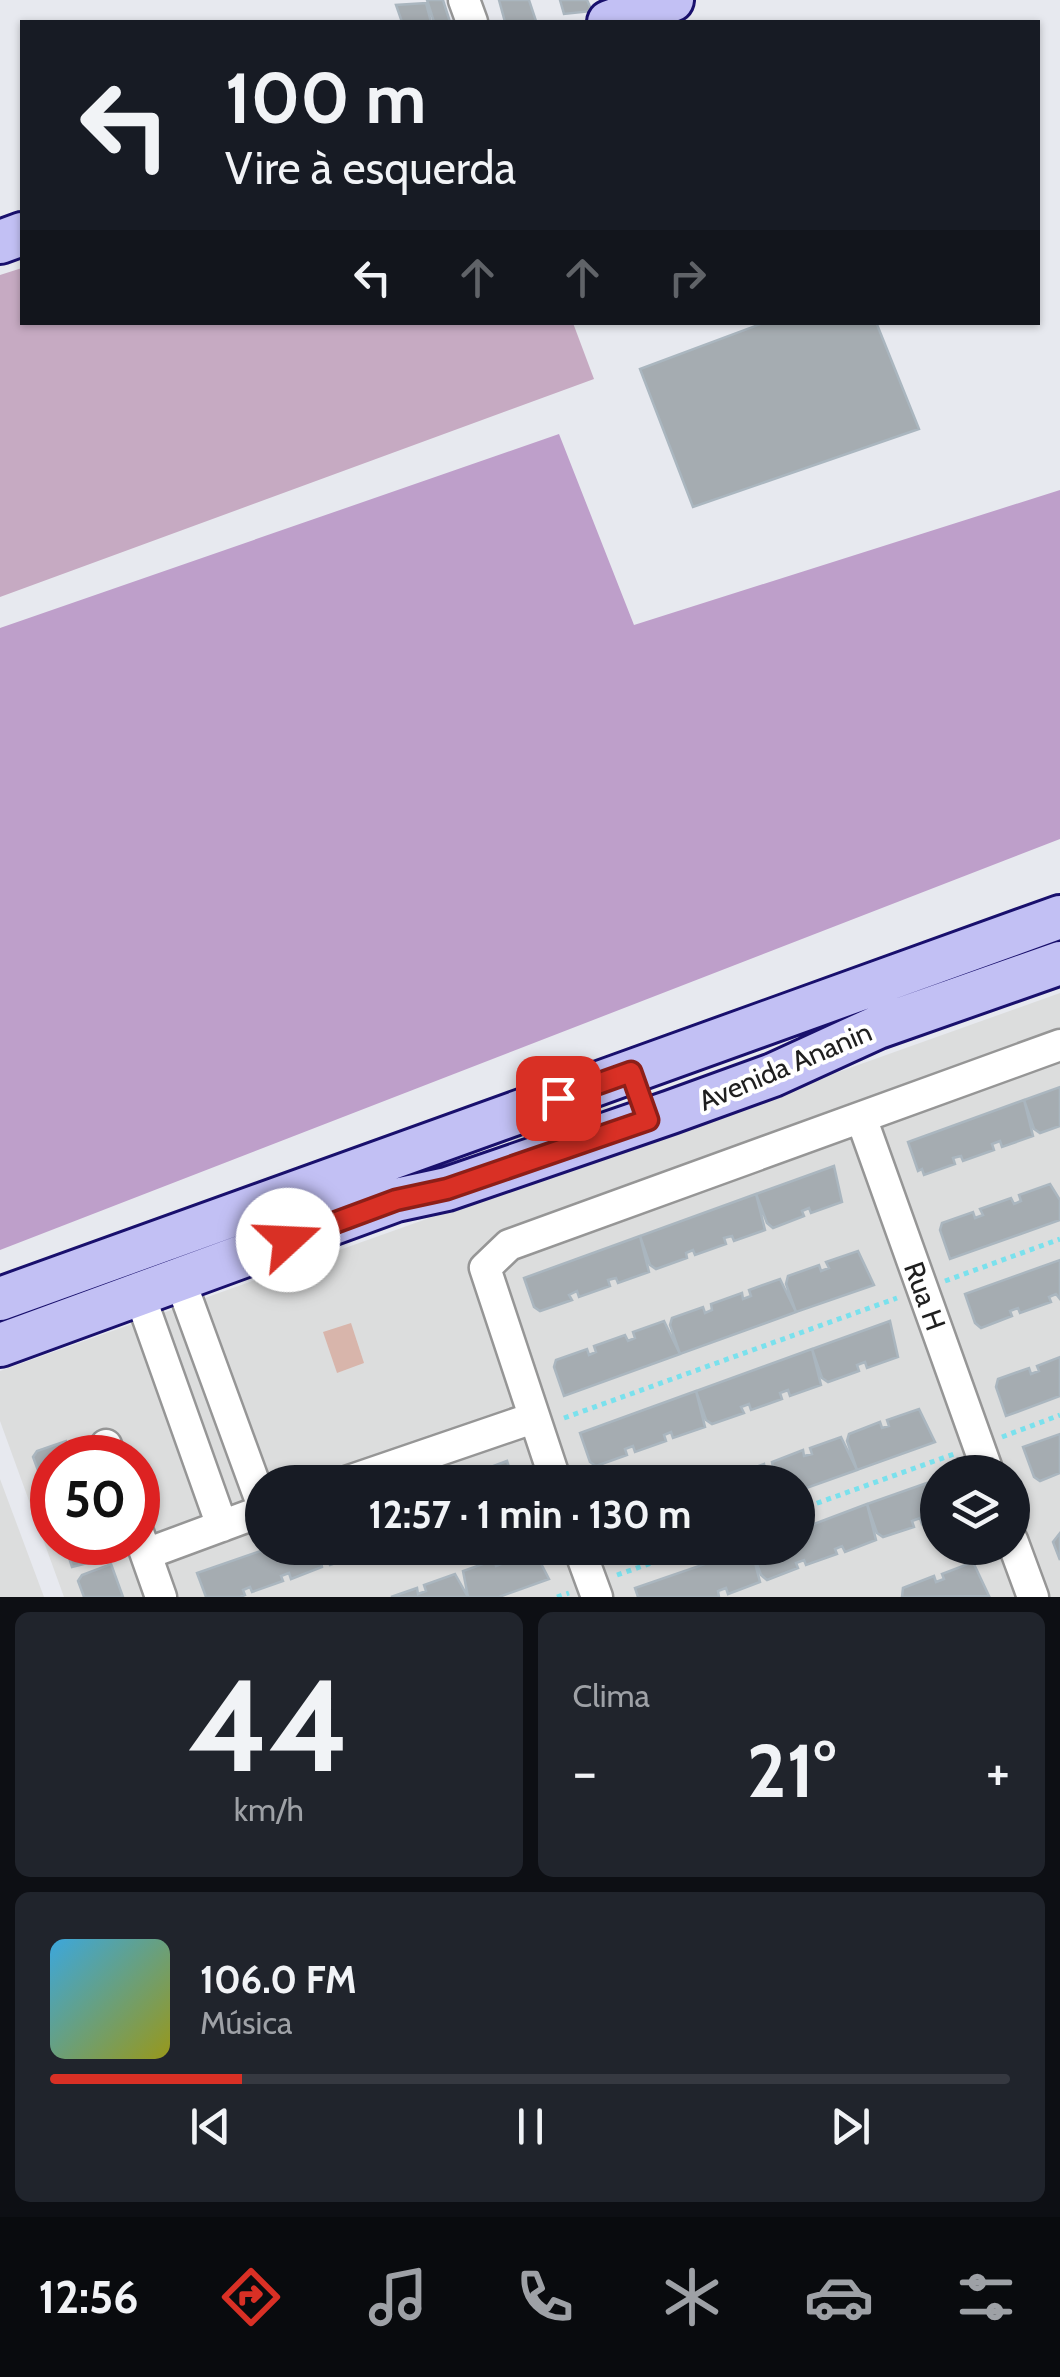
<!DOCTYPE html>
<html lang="pt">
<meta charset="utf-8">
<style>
:root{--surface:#171b24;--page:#20242c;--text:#f1f3f6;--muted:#9ea1a6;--line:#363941;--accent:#d93025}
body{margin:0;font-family:Cabin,sans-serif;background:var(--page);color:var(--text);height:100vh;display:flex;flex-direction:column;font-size:38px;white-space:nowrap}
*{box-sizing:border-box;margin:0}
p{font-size:32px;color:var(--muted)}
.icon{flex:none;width:55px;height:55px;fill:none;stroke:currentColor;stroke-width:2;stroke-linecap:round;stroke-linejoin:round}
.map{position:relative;height:1597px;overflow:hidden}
.side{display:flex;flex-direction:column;gap:15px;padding:15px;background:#0d0f14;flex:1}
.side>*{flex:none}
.hud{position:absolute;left:20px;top:20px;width:1020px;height:305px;border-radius:0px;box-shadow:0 2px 8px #0004;background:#171b24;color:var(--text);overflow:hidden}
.buttons{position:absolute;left:920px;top:1455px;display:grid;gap:20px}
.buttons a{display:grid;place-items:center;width:110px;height:110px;border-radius:50%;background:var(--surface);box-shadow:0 2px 8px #0004;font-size:50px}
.speed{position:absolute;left:30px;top:1435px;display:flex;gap:20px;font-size:50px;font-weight:700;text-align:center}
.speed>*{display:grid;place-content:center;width:130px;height:130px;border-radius:50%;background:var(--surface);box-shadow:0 2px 8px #0004;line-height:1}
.speed .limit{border:15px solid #d22;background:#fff;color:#111}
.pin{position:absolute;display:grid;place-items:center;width:85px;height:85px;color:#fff;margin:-42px;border-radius:20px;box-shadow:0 5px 15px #0006}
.me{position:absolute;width:110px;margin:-55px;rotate:70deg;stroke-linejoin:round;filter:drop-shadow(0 0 8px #0008)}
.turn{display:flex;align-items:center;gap:35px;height:210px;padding:0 40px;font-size:45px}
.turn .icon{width:130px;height:130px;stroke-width:2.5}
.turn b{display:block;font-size:70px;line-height:85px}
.lanes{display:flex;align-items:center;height:95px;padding:0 40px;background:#0003;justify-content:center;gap:50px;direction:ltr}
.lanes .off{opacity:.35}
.big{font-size:75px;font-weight:700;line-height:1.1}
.side .tile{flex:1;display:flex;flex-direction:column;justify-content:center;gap:15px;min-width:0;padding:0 35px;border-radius:15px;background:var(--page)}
.side .dial{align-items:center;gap:0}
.dial b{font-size:130px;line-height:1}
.song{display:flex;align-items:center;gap:30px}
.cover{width:120px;height:120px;border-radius:15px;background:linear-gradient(135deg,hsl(200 70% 55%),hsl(60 70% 35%))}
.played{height:10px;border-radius:5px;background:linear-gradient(90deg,var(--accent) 20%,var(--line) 20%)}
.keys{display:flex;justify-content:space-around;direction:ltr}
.heat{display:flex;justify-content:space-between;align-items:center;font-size:55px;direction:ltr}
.side .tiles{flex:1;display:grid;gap:15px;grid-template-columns:1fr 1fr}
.tile:last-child{grid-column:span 2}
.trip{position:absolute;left:245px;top:1465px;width:570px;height:100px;border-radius:50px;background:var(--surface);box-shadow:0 2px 8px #0004;font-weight:700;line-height:100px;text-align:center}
.menu{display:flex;height:160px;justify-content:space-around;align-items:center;background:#090b0e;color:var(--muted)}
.menu .icon{width:70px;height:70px}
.menu .active{color:var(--accent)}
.menu b{font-size:45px;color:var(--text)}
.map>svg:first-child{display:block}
.residential{fill:#dcdddd;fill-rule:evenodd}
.forest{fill:#be9fca}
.cemetery{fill:#c6aac2}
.water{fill:#d8b5ab}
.building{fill:#a5acb1;stroke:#aab6bf;stroke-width:2.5}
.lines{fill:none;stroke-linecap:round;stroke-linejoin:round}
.street-casing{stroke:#969696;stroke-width:35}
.secondary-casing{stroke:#19106d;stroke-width:48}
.path{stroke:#7ae1ed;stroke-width:5;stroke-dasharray:5 5;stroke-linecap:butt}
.street{stroke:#fff;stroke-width:30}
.secondary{stroke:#c2c0f4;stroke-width:42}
.route-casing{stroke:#8d1f18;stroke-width:25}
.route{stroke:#d93025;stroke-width:18}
.labels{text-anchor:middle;stroke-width:8;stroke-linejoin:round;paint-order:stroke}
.street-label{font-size:28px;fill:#1f1f1f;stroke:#fff}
</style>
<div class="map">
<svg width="1060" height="1597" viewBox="0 0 1060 1597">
<rect width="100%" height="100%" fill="#e7e9ef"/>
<path class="residential" d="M1060 993V1597H64L0 1421V1371ZM52 1458H138V1542H52ZM938 1472H1012V1548H938ZM262 1482H798V1548H262Z
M0 1479 44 1597H0Z"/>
<path class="forest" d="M559 434 634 625 1060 490V839L0 1250V628Z"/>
<path class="cemetery" d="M22 268V322L573 323 594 379 0 597V275Z"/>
<path class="water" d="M351 1323 364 1363 337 1373 323 1332Z"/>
<path class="building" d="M427 0H443L450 22H434Z
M499 0H529L536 21 505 22Z
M560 0H587L592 11 564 14Z
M426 3 431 22H402L396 5Z
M766 322H876L919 429 693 507 640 369Z
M1060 1087V1126L1040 1133 1034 1129 1024 1100Z
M1024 1100 1033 1136 1002 1147 1000 1141 992 1144 994 1150 963 1161 961 1156 953 1158 955 1164 924 1175 922 1169 918 1171 908 1142Z
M834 1166 842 1202 811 1213 809 1208 802 1211 804 1216 773 1228 767 1223 756 1194Z
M1050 1184 1060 1200V1220L950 1259 940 1230 942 1223 973 1212 975 1218 983 1215 980 1209 1011 1198 1014 1204 1021 1201 1019 1195Z
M756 1194 765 1230 734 1241 732 1236 724 1238 726 1244 695 1255 693 1250 686 1253 687 1258 656 1269 650 1265 640 1236Z
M640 1236 649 1272 618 1283 616 1278 608 1280 610 1286 579 1297 577 1291 569 1295 572 1300 540 1311 534 1307 524 1278Z
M858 1251 874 1285 796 1312 786 1284 788 1276 819 1265 821 1271 829 1268 826 1262Z
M1060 1260V1299L1056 1294 1049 1297 1051 1302 1020 1313 1018 1308 1010 1311 1012 1316 981 1328 975 1323 965 1294Z
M780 1279 796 1312 680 1354 670 1325 672 1318 703 1307 705 1313 712 1310 711 1304 742 1293 743 1299 751 1296 749 1290Z
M664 1321 680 1354 564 1396 554 1367 556 1360 587 1349 589 1355 596 1352 594 1346 625 1335 628 1341 635 1338 633 1332Z
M890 1321 898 1357 867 1368 865 1362 857 1365 859 1371 828 1382 822 1378 812 1349Z
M812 1349 821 1385 790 1396 788 1390 780 1393 782 1399 751 1410 749 1404 741 1407 744 1413 712 1424 706 1420 696 1391Z
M1060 1357V1396L1006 1416 996 1387 998 1379 1029 1368 1031 1374 1039 1371 1037 1366Z
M696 1391 705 1427 673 1438 671 1432 664 1435 666 1441 635 1452 633 1446 625 1449 627 1455 596 1466 590 1462 580 1433Z
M919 1409 935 1442 857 1470 847 1441 849 1434 880 1422 882 1428 889 1426 887 1420Z
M1060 1434V1473L1040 1481 1034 1477 1023 1447Z
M841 1437 857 1470 798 1491V1482H732L733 1475 764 1464 765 1470 773 1467 772 1462 803 1450 804 1456 812 1454 810 1448Z
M66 1441 72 1458H52V1493L50 1487 45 1489 33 1457 37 1451Z
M507 1461 514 1482H451Z
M938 1479V1518L922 1524 920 1518 912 1521 914 1527 883 1537 877 1533 867 1504Z
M867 1504 876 1540 845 1552 842 1546 835 1549 837 1554 806 1565 804 1560 796 1563 798 1568 767 1580 761 1575 751 1548H798V1530Z
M1060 1533V1560L1053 1542Z
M64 1542H102L108 1558 72 1567Z
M269 1548H319L322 1567 291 1579 289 1573 281 1576 283 1581 252 1592 250 1587 243 1590 245 1595 240 1597H206L197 1573Z
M319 1548H360L361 1554 330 1565Z
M533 1548 549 1579 499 1597H468L463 1571 494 1560 496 1566 504 1563 502 1557Z
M751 1548 760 1582 728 1594 726 1588 718 1591 719 1597H638L635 1588Z
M973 1562 989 1596 902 1597 903 1588 934 1576 936 1582 944 1579 942 1574Z
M111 1564 123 1597H84L78 1581 82 1575Z
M455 1574 468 1597H391L417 1588 418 1594 426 1591 424 1585Z"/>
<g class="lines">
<defs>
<path id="street" d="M464 0 472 22
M862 1120 988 1472
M180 1280 262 1504
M139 1293 222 1526
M106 1445 111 1458
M346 1482 533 1418
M556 1482 485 1268 509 1245 1060 1045
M138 1532 161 1597
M1012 1540 1033 1597
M579 1548 597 1597
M146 1554 262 1511"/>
<path id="secondary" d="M609 22 672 0
M0 242 22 234
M0 1299 1060 917
M0 1345 396 1200 447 1189 671 1112 773 1075 878 1027 1060 963"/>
</defs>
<use href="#street" class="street-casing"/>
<use href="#secondary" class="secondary-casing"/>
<path class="path" d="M945 1281 1060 1239
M564 1418 897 1298
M1002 1437 1060 1415
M798 1510 954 1454
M617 1575 694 1548
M557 1597 569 1593"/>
<use href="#street" class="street"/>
<use href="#secondary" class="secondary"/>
</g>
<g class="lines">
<defs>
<path id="route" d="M288 1240 396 1200 447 1189 648 1120 631 1072 558 1098"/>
</defs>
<use href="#route" class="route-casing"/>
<use href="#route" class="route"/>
</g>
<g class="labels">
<g class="street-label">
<text transform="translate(785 1066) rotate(-23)" y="10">Avenida Ananin</text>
<text transform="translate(925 1296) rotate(70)" y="10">Rua H</text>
</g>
</g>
</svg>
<div class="buttons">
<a><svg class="icon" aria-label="layers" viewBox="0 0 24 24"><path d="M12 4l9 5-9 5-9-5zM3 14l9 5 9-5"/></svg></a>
</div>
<div class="speed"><div class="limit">50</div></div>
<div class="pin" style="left:558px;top:1098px;background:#d93025"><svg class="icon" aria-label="arrive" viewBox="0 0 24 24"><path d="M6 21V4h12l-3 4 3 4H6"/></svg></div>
<svg class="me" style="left:288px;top:1240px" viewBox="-20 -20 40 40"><circle r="19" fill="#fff"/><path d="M0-13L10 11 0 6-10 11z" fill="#d93025"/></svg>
<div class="trip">12:57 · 1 min · 130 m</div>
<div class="hud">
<div class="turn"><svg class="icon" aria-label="left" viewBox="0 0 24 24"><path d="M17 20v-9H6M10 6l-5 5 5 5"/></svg><div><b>100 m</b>Vire à esquerda</div></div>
<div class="lanes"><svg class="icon" aria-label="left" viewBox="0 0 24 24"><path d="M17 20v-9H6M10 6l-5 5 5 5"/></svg><svg class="icon off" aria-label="ahead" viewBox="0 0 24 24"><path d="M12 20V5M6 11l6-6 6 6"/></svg><svg class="icon off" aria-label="ahead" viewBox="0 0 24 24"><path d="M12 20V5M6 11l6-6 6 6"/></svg><svg class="icon off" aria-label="right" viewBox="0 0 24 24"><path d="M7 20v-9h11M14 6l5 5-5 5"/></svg></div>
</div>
</div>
<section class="side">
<div class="tiles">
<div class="tile dial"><b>44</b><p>km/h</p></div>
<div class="tile"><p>Clima</p>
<div class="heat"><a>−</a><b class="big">21°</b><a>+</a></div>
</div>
<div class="tile">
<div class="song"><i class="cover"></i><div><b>106.0 FM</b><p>Música</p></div></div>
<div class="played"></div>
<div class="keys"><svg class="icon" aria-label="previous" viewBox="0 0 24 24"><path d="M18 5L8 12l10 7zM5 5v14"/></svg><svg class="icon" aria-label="pause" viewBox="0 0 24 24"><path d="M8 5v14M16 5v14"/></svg><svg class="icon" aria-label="next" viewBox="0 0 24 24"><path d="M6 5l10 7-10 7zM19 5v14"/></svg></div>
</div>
</div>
</section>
<nav class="menu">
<b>12:56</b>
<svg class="icon active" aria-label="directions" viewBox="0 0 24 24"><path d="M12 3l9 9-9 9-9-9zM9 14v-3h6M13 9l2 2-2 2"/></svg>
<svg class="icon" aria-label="music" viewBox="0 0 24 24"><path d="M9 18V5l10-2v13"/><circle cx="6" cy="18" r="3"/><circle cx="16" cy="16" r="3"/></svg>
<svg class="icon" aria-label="phone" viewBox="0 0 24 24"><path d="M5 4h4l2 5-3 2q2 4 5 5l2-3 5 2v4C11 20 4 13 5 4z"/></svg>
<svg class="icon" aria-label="climate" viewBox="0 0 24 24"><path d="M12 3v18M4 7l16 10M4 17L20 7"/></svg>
<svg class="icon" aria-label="car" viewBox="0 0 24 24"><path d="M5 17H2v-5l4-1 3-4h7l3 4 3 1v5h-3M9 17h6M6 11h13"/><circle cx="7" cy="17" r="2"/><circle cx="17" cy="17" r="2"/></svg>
<svg class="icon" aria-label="filters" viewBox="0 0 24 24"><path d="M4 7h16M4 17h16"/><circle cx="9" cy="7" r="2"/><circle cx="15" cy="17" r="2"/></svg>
</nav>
